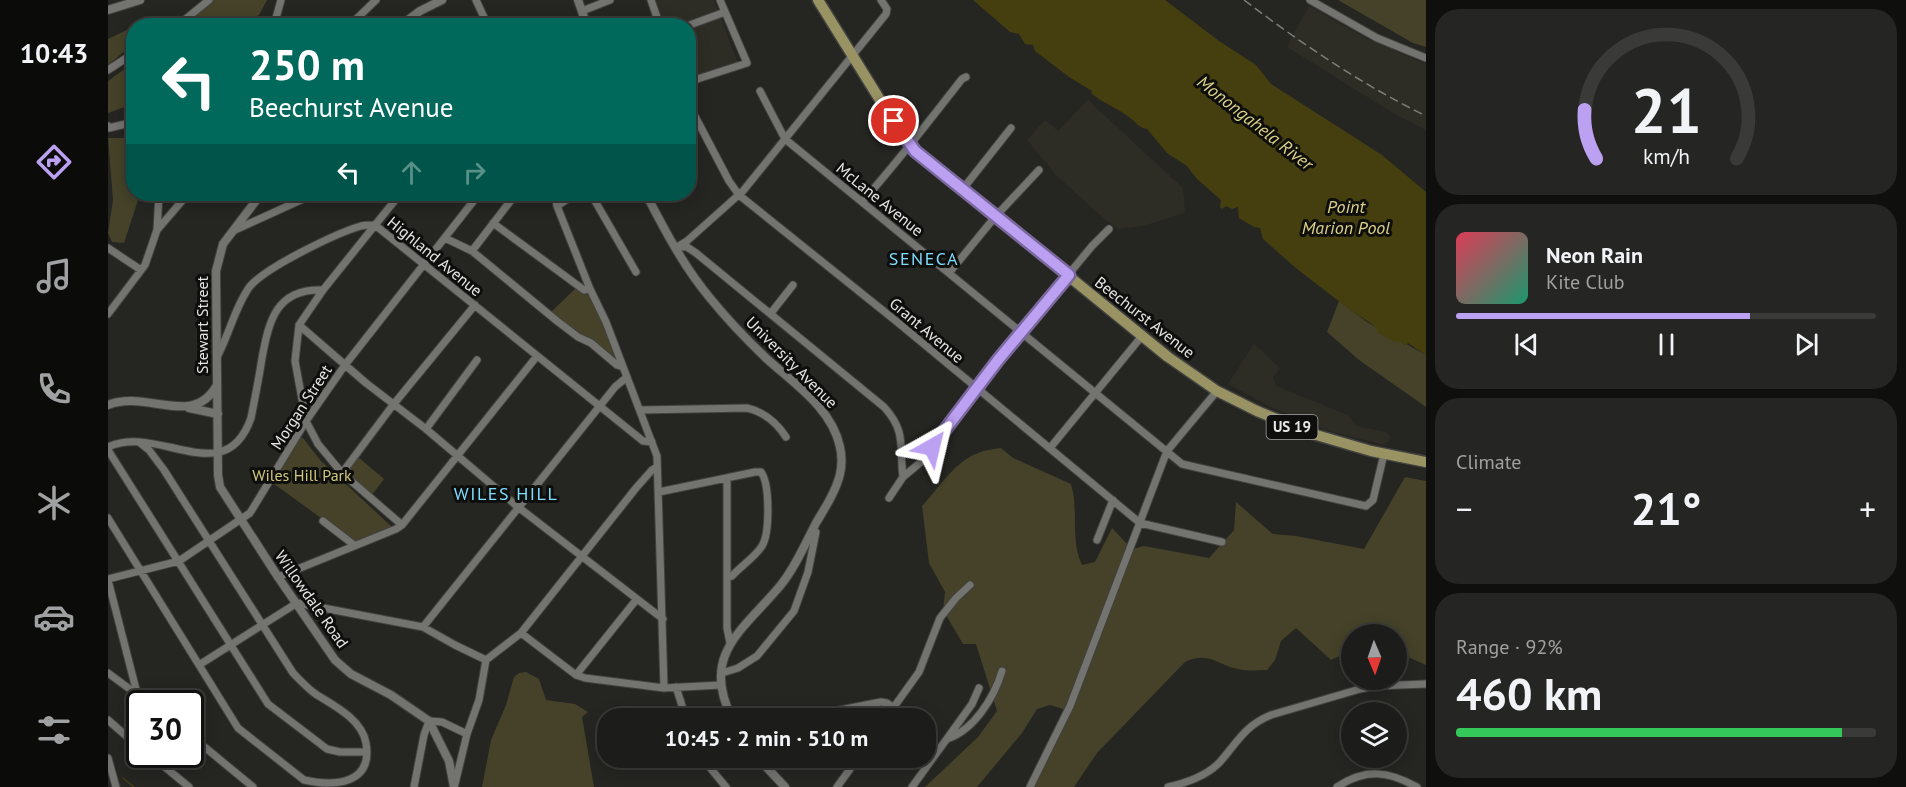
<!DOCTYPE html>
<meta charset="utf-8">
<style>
:root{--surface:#1c1c1a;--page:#252523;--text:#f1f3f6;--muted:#a0a1a2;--line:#3a3a39;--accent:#bca0f2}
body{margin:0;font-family:"PT Sans",sans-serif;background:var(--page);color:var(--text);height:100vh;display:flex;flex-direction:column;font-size:22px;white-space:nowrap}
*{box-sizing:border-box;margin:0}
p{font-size:20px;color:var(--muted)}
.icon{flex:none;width:33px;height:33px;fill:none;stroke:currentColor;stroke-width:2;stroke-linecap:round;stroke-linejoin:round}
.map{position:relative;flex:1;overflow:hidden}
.panel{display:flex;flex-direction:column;gap:9px;padding:9px;background:#0f0f0e;width:480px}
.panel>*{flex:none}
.banner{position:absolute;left:18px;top:18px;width:570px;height:183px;border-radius:24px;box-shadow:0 3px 15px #0003,0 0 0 2px var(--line);background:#00695c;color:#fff;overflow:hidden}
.needle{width:39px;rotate:178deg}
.fabs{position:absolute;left:1233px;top:624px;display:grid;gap:12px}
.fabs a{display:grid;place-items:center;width:66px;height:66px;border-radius:50%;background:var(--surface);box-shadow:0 3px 15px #0003,0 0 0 2px var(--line);font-size:30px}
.speed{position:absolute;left:18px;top:690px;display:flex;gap:12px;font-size:30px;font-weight:700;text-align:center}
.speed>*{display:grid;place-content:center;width:78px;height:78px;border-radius:50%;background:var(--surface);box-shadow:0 3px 15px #0003,0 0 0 2px var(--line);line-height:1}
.speed .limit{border:3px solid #111;border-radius:9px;background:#fff;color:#111}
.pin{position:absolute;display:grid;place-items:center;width:51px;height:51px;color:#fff;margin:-26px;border:3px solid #fff;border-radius:50%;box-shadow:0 2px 6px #0007}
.me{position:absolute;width:66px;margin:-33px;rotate:37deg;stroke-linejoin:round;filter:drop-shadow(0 0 4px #0008)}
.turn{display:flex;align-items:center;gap:21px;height:126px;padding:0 24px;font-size:27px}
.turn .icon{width:78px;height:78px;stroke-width:2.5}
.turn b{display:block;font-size:42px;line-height:51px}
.lanes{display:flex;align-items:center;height:57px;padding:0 24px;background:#0003;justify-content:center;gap:30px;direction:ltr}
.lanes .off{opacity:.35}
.big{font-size:45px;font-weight:700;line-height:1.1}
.panel .card{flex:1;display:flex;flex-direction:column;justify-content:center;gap:9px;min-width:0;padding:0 21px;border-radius:24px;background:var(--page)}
.panel .dial{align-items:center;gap:0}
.dial svg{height:156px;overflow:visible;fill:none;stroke:var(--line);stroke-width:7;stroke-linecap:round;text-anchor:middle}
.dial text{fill:var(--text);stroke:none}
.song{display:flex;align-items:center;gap:18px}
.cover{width:72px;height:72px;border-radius:9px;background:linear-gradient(135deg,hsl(350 70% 55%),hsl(160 70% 35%))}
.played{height:6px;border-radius:3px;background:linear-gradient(90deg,var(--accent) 70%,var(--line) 70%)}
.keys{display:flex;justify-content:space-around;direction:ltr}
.heat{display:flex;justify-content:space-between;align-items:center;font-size:33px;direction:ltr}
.charge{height:9px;border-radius:4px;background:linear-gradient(90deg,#34c759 92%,var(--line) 0)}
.trip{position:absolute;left:489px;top:708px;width:339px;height:60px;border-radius:24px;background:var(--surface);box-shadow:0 3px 15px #0003,0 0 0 2px var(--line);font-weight:700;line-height:60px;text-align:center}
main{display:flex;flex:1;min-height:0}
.tabs{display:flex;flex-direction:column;width:108px;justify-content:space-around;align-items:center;background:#0b0b0a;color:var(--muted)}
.tabs .icon{width:42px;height:42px}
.tabs .selected{color:var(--accent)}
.tabs b{font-size:27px;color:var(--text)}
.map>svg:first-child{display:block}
.built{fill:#2e2d25}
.green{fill:#454229}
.water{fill:#453f10}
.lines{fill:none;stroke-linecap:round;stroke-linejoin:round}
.stream{stroke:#453f10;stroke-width:1.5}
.minor-casing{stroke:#424240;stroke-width:9}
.tertiary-casing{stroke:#424240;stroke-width:10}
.primary-casing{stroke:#424240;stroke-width:13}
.minor{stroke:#737370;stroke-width:7}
.tertiary{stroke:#737370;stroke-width:8}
.primary{stroke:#999364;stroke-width:10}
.rail{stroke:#7d7d7b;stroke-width:1.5;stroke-dasharray:9 4.5;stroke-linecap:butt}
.route-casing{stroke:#7a689d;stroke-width:15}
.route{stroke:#bca0f2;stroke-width:10}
.labels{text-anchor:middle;stroke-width:6;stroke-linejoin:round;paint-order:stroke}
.shield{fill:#0e0e0d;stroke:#a5a5a4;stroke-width:1.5}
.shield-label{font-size:15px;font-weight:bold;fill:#e6e6e4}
.street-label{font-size:16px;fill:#e6e6e4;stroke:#0e0e0d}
.park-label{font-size:16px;fill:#d0c87d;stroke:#0e0e0d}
.water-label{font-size:18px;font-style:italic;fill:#dbd287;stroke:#0e0e0d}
.neighbourhood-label{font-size:18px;letter-spacing:1.5px;fill:#7fddfe;stroke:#0e0e0d}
</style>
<main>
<nav class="tabs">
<b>10:43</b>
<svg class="icon selected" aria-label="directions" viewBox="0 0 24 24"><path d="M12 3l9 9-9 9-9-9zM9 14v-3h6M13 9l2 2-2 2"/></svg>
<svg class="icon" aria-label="music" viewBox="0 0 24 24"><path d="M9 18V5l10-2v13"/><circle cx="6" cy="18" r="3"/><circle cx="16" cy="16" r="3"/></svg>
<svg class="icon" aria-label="phone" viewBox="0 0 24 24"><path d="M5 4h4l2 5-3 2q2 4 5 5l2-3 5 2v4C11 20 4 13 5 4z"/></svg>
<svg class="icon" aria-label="climate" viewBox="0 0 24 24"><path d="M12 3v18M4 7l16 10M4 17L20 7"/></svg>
<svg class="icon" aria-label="car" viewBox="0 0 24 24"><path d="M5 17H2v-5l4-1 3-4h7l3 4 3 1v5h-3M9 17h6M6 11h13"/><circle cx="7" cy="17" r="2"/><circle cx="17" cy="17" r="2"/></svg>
<svg class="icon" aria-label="filters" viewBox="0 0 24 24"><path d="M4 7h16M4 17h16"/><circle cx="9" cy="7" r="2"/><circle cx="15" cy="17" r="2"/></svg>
</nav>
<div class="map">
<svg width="1318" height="787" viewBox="0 0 1318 787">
<rect width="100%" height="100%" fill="#252522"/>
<path class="built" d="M544 0H606L630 63 581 79 580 26 554 25Z
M1201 6 1259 39 1318 64V130L1285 113 1179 47Z
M980 100 1075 188 1077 213 1035 226 1010 229 993 216 949 176 919 140 937 120 950 131Z
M1146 344 1172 368 1165 377 1168 386 1240 415 1248 426 1278 432 1283 438 1276 445 1218 430 1167 409 1120 384Z"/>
<path class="green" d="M104 0H159L151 15 125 25 78 26Z
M1230 0H1318V47L1305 43Z
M25 27V44L0 65V39Z
M25 63V104L0 113V81Z
M0 138H25L26 194H32L16 243 4 242 0 233 5 200Z
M469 287 481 291 507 353 505 358 443 312Z
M1231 301 1259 322 1318 355V407L1251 360 1219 332Z
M190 437 195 438 213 461 284 527 246 542 162 481Z
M893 448 905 458 963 484C971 510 962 540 974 565L987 562 1004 528 1024 549 1036 546 1101 558 1126 530 1128 502 1165 534 1188 536 1256 549 1297 477 1318 481V665L1289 652 1288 634H1244L1243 651 1223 660 1188 628 1173 641 1167 660 1159 670C1151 670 1142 671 1135 670 1111 667 1101 650 1077 662L989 753 966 787H925L957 722 955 709 942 705 929 709 914 733 869 787H817L870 737 889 711 868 644H855L835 610 837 592 821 563 814 506C830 489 847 461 870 453 877 450 886 449 893 448Z
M250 457 276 479 263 496 237 473Z
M418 672 431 679 438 700 467 704 480 712 474 717 486 787H374L383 740 398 705 406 677 411 673Z"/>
<path class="water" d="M865 0H1057L1111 41 1148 65 1163 84 1274 155 1318 192V355L1300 343 1296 346 1293 342H1287L1270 333 1267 326 1241 309 1189 269 1155 239 1152 228 1146 227 1131 218 1130 207 1124 209 1118 206 1114 209 1112 207 1113 200 1089 179 1079 166 1059 153 1039 129C1030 127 1029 123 1022 118 1010 108 996 104 983 93L984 91 961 77 927 51 925 45 917 44 911 34 902 32Z"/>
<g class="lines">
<path class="stream" d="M15 778 26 787"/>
<defs>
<path id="minor" d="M368 0 380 26
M543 0 552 26
M1202 0 1269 38 1318 58
M474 11 502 0
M69 26 101 0
M160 26 168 18 173 0
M241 26 268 0
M579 26 617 12
M0 70 26 53
M580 82 639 63 612 0
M652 91 677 139 1074 464 1258 506 1265 500 1276 454
M580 103 621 181 631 195 788 321 1032 523 1114 542
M0 126 1 128 26 122
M854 190 903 128
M292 194 215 290 191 325 187 361 198 421 210 444 234 473 294 525
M447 194 449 206 482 289 498 322 549 456 556 688
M483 194 528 272
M754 202C789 163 821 121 854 79L858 77
M449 206 467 194
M385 223 476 290 482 289
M49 230 80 194
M127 230 206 194
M337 238 364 251 449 321 470 337 483 343 509 365 515 367
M568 247H579L588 253 776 407C799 432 791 447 795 477
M569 247 579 241 635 191 778 14 779 9 773 0
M0 248 33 270
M364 251 404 199 406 194
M841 273 887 217 931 170
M663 313 685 285
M0 314 37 265 49 230 51 194
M191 325 258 383 318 429 410 507 555 619
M109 357C121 335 126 310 140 289 153 269 229 233 253 226 257 225 262 225 267 225L535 441 544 442
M532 410 639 408C656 412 669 423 678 437
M318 429 369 360
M0 447C50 423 117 492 143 418 147 398 151 378 154 358 161 321 168 288 215 290
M942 448 1034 336
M0 450 160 704 219 749 232 752H259
M234 473 285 405 367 305
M619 478V628L622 643
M551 492 647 472H653C662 484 662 533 654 546 647 557 633 566 624 576L620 577
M781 498 795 477 813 462 890 360 984 246 1001 229
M0 518 130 728 196 780C227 787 265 784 258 743 254 720 227 706 209 695 200 689 193 681 185 673L56 470 41 450 31 442
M215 521 246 545
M989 540 1005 500
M170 577 288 529 294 525 429 356
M0 579 71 561 142 513 198 421 237 365 371 194
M0 580 29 693
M315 627 507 387 519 377
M413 633 468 675 477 678 556 688 613 685
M91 665 189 603 315 627 347 645 378 660
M0 673 42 704
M614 673 630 668 649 656 686 611 700 572 708 532 705 530
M468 675 528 600
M568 687 578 718
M685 718 699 713 727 711 773 702 779 703 786 708
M778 718 811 672 832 618 848 598 862 585
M0 720 32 748
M82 735 145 787
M839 739C866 730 886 698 894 671
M41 754 81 787
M0 758 8 787
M594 758 618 787
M347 784 359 734 371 700 378 660 413 633 528 488 544 470 549 467
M306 787 316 735 321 721 334 722 359 734
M729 787 750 758
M804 787 864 704 871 688
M922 787 962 706 1059 451 1109 391
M1060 787C1078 783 1097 777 1111 763 1129 743 1136 726 1163 715L1252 689 1267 686 1318 684
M1229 787C1258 768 1280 771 1309 787"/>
<path id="tertiary" d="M470 0 479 26
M0 10 32 0
M292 26 312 11 334 0
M153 194 115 244 108 271 110 475 112 487 170 577 227 660 243 674 283 695 321 721 341 761 346 787
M538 194C556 229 576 267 602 298 619 319 638 339 658 358 685 383 724 408 732 447 734 456 734 465 732 474 728 491 717 508 708 523 697 544 687 568 672 586 635 630 592 655 624 718
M0 405C38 389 85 429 109 385
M81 408 110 414
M650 758 677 787"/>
<path id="primary" d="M710 0 795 137 807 151 1060 357 1109 391 1149 411 1205 434 1263 451 1318 462"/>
</defs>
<use href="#minor" class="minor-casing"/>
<use href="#tertiary" class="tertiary-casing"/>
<use href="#primary" class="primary-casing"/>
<use href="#minor" class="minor"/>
<use href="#tertiary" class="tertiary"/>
<use href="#primary" class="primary"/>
<path class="rail" d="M1136 0C1194 44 1253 84 1318 116"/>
</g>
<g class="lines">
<defs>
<path id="route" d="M786 121 807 151 961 275 890 360 824 447"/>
</defs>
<use href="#route" class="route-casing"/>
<use href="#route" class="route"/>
</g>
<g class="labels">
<rect class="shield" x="1158.5" y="415" width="51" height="24" rx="4.5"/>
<g class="shield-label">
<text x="1184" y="432">US 19</text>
</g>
<g class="street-label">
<text transform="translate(772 199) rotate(39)" y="6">McLane Avenue</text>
<text transform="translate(327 256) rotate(39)" y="6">Highland Avenue</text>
<text transform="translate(1037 317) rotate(38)" y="6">Beechurst Avenue</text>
<text transform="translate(94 325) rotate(-90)" y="6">Stewart Street</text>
<text transform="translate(819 330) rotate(40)" y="6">Grant Avenue</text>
<text transform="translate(684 362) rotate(45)" y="6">University Avenue</text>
<text transform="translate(193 407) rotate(-57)" y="6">Morgan Street</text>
<text transform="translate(204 599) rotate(55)" y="6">Willowdale Road</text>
</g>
<g class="park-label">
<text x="194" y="481">Wiles Hill Park</text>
</g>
<g class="water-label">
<text transform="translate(1147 123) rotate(38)" y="6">Monongahela River</text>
<text x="1238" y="213">Point<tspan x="1238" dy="21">Marion Pool</tspan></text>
</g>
<g class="neighbourhood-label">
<text x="816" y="265">SENECA</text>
<text x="398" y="500">WILES HILL</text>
</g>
</g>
</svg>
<div class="fabs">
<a><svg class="needle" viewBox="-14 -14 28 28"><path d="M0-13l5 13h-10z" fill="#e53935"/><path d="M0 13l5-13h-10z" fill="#a0a1a2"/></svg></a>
<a><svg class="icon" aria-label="layers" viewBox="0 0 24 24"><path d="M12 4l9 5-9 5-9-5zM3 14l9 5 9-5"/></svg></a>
</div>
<div class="speed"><div class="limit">30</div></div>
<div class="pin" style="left:786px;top:121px;background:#d93025"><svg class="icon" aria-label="arrive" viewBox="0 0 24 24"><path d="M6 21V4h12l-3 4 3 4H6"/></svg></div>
<svg class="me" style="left:824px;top:447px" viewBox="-20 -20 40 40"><path d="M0-17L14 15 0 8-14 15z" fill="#bca0f2" stroke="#fff" stroke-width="4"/></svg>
<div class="trip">10:45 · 2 min · 510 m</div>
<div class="banner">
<div class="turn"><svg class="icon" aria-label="left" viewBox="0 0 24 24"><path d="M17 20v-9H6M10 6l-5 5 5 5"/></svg><div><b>250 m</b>Beechurst Avenue</div></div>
<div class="lanes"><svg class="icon" aria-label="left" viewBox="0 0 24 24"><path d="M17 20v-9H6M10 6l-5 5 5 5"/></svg><svg class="icon off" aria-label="ahead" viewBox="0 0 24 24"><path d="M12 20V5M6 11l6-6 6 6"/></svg><svg class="icon off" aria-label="right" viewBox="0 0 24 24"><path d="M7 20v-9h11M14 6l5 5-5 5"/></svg></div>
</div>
</div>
<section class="panel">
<div class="card dial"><svg viewBox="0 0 100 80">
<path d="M14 69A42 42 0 1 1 86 69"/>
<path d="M14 69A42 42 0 0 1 8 44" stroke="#bca0f2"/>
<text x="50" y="56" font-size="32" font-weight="700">21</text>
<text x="50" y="72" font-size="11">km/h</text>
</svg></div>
<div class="card">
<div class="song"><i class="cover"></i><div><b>Neon Rain</b><p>Kite Club</p></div></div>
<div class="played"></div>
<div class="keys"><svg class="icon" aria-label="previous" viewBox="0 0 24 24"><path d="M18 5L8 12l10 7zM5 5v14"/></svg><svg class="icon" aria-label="pause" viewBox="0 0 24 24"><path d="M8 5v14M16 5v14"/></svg><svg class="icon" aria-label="next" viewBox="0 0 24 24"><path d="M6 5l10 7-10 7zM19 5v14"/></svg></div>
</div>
<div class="card"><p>Climate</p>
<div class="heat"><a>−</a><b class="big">21°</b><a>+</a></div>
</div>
<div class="card"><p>Range · 92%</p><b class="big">460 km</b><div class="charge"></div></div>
</section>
</main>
